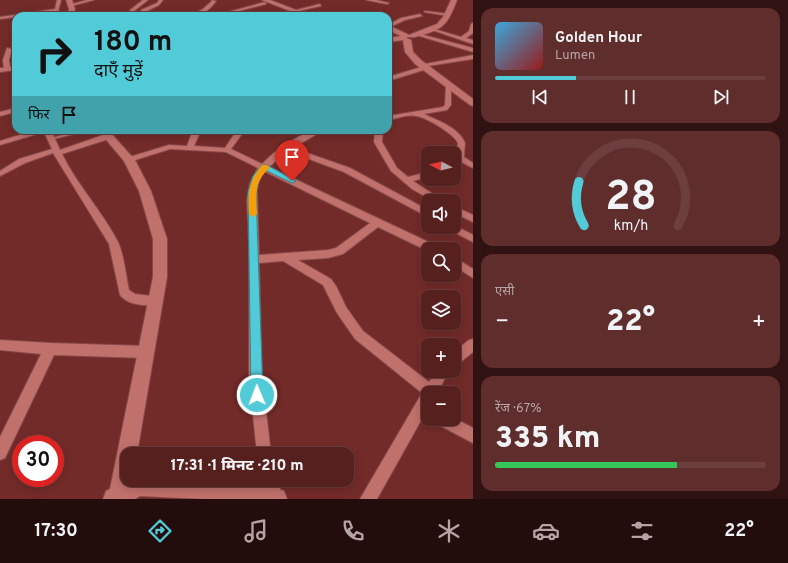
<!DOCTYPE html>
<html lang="hi">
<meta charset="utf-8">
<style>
:root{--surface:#56201f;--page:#5f2d2c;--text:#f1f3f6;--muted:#b6a3a4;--line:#6c3e3d;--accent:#52cbd8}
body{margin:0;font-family:Overpass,"Noto Sans Devanagari",sans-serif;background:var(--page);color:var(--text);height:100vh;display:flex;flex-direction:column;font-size:15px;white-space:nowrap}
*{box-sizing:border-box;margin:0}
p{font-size:13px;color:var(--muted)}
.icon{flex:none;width:22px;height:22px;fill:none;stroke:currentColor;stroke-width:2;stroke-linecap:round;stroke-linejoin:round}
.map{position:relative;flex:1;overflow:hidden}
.details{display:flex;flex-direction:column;gap:8px;padding:8px;background:#2f1211;width:315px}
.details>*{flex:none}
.hud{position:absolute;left:12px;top:12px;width:380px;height:122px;border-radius:12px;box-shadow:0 2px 10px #0003,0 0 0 1px var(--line);background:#52cbd8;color:#111;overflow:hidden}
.needle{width:26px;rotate:277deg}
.controls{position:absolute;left:421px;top:146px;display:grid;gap:8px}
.controls a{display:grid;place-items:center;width:40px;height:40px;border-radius:8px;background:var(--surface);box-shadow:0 2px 10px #0003,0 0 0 1px var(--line);font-size:20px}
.speed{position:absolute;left:12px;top:435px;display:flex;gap:8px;font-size:20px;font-weight:700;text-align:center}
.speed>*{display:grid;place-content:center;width:52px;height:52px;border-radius:50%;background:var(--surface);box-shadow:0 2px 10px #0003,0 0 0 1px var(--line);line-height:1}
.speed .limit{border:6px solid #d22;background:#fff;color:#111}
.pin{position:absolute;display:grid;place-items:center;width:34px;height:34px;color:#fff;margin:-41px -17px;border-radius:50% 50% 50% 0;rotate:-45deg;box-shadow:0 0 4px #0007}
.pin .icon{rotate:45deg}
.me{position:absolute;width:44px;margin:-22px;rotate:359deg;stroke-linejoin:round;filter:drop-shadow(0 0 3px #0008)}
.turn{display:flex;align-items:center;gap:14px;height:84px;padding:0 16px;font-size:18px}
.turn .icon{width:52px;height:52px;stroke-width:2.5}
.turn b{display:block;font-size:28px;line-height:34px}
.then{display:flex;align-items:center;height:38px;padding:0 16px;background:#0003;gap:8px;font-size:15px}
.big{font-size:30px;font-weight:800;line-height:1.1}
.details .tile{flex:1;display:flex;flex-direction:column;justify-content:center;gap:6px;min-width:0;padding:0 14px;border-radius:12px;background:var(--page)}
.details .dial{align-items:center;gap:0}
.dial svg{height:104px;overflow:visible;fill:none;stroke:var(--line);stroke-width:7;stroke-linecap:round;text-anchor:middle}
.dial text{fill:var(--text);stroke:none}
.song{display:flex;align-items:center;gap:12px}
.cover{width:48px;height:48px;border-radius:6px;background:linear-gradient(135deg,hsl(200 70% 55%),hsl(0 70% 35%))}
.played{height:4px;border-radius:2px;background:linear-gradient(90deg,var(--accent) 30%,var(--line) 30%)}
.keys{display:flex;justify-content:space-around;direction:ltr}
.heat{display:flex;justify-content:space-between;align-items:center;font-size:22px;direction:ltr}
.charge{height:6px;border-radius:3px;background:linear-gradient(90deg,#34c759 67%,var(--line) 0)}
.trip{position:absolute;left:120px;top:447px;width:234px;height:40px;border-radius:12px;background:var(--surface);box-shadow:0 2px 10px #0003,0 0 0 1px var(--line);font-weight:800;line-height:40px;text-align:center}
.dock{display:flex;height:64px;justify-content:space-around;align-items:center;background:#220d0c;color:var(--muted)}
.dock .icon{width:28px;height:28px}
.dock .selected{color:var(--accent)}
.dock b{font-size:18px;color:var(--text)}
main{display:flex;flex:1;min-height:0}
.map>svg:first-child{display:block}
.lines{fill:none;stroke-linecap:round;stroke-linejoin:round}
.lane-casing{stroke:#86494a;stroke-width:2}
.street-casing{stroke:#86494a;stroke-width:2}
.secondary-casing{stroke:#86494a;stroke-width:2}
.lane{fill:#c1716c;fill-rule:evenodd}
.street{fill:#c1716c;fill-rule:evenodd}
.secondary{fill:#c1716c;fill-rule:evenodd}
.route{fill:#52cbd8;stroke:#35848c}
.slow{fill:#f59e0b}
</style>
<main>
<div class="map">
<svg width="473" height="499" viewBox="0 0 473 499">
<rect width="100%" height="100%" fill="#732b29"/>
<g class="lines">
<defs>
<path id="lane" d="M425 11 449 14 450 15 449 16 424 12Z
M77 131H78V133L50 140 48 139Z"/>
<path id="street" d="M57 0H61L57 16H53L54 12 0 19V17L55 9Z
M87 0H94L71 6 69 5Z
M143 0H148L134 11 135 16H131L130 10Z
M159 0H163L159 5 145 12 147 16H143L141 10 157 3Z
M211 0 216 1C210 10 201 16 190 16L203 9 212 1Z
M366 0H376L389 3 387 4Z
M265 2 266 4 220 16H213Z
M320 4 321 6 294 12 292 11Z
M420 14 422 16 405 20 388 28V25L401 18Z
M473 23V33L466 38 473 40V44L432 30 434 29 461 37 469 31 471 24Z
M416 33 473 48V52L416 35Z
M7 48 12 49 9 60 10 67 16 66V70L0 72V68H4L3 60Z
M473 55V59L428 66 425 64Z
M425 66 427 67V69L388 81V77Z
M446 84 451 85V105L447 110 424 114C439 121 459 128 465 143L464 157 473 163V168L461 162 457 168H454L458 143C454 134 426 117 416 116 408 114 396 119 388 120V116L443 107 445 105Z
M16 108V112L0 116V112Z
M36 130H51L60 150 106 134H112V138L62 154C77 185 102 211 118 242 124 255 126 276 129 290L135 294 160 297 162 300 160 303C148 307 129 306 120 295L109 244 53 153 25 163 0 176V171L19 159 52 149 44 132 0 145V141Z
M193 130H201L194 146 225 148 237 130H245L231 149 262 164C277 149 302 130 324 130L293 148 350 168 428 210V217L344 172 287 151 269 167 437 246 438 249H428V251L378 227 343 254 328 258 298 260 331 279 336 286 346 307 363 331 429 382 436 371H449L437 393H428V408L377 499H360L422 393 355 339 337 313 323 285 283 261 259 263 262 376 271 454H257L249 376V245L247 200 250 183 258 168 226 152 170 149 129 162 125 160 126 158 169 145 187 146ZM264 171 370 223 336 248 328 250 259 255 257 191 258 183Z
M375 130H383L382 142 397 168 408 177 428 172V177L413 181 444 201H433L412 189 391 171 374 142Z
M454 206 473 215V222L454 213Z
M454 225 473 235V242L448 229 446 227H454Z
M454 257 473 269V278L454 266Z
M473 339V352L458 364 454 366V352L469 340Z
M0 340 50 343 145 346 149 348 151 352 149 356 145 358 54 355 5 458 0 460V437L41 354 0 350Z
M454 418 473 428V443L437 424 435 419Z
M262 480H278L282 499H266Z"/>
<path id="secondary" d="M66 0H72L75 9 73 16H67L69 9Z
M262 0H270L312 16H303Z
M451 0H457C447 27 442 30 415 37 411 38 410 36 406 38L411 40 413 52 421 60 473 99V106L470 105 415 64 405 52 403 40 388 42V38L401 36 388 30V25L409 35 437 24 443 17Z
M98 130H108L135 160 151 191 167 239V277L137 454H127V480C173 480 242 474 284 491L287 499H204L140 496 135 499H103L106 491 110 489 153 277V239L139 191 124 161Z"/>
</defs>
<use href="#lane" class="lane-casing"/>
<use href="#street" class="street-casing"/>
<use href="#secondary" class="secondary-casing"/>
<use href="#lane" class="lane"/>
<use href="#street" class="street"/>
<use href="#secondary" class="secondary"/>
</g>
<path class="route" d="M262 165H267L296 181 292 183 290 182 265 170 260 177 256 192 263 395 261 400 257 401 253 400 251 395 248 192 253 176Z"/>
<path class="slow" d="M262 165H267L270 168C254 180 256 195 257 214L253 217 249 214C248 193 248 183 262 165Z"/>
</svg>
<div class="controls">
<a><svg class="needle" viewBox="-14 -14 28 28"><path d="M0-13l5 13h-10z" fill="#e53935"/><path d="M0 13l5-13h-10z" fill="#b6a3a4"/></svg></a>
<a><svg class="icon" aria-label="sound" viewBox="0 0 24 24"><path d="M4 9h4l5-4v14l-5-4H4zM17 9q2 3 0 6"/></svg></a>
<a><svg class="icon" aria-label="search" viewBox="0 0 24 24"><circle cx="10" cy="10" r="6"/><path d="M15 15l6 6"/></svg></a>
<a><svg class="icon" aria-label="layers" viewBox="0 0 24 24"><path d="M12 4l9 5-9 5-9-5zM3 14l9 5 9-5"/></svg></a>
<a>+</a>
<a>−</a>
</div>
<div class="speed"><div class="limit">30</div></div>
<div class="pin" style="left:292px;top:181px;background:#d93025"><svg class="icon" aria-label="arrive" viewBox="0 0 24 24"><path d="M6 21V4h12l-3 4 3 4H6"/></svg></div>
<svg class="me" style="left:257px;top:395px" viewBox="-20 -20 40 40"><circle r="17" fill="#52cbd8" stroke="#fff" stroke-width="3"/><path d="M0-11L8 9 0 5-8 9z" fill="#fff"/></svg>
<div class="trip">17:31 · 1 मिनट · 210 m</div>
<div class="hud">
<div class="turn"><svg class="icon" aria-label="right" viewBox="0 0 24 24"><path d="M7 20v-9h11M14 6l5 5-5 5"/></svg><div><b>180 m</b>दाएँ मुड़ें</div></div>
<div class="then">फिर<svg class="icon" aria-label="arrive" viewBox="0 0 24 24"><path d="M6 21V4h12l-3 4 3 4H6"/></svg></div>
</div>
</div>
<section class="details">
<div class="tile">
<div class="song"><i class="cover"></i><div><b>Golden Hour</b><p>Lumen</p></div></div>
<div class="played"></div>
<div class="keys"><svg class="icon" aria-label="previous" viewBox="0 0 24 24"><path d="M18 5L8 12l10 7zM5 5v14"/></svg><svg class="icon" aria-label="pause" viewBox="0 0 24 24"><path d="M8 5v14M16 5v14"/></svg><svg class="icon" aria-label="next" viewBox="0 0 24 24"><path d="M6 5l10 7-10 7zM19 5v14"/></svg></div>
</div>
<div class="tile dial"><svg viewBox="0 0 100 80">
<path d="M14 69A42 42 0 1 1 86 69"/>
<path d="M14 69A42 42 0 0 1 10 35" stroke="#52cbd8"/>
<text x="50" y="56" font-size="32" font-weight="700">28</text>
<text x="50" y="72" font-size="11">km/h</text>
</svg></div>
<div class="tile"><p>एसी</p>
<div class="heat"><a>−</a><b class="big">22°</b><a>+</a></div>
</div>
<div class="tile"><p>रेंज · 67%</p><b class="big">335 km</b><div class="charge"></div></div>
</section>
</main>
<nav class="dock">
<b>17:30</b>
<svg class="icon selected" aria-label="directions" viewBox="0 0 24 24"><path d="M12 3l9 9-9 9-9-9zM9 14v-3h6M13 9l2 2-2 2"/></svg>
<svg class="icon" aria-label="music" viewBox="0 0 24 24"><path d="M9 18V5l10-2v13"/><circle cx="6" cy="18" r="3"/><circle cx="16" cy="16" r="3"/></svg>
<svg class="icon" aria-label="phone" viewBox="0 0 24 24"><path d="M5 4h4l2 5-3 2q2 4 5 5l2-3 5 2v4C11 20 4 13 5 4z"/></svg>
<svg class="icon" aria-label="climate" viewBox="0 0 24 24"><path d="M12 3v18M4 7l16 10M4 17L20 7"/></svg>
<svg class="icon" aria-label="car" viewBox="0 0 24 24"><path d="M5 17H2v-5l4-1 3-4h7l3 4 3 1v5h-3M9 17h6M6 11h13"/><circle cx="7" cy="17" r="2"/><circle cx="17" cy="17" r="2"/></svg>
<svg class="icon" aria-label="filters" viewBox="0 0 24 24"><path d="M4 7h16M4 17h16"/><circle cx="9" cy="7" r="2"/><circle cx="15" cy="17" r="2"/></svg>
<b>22°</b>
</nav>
